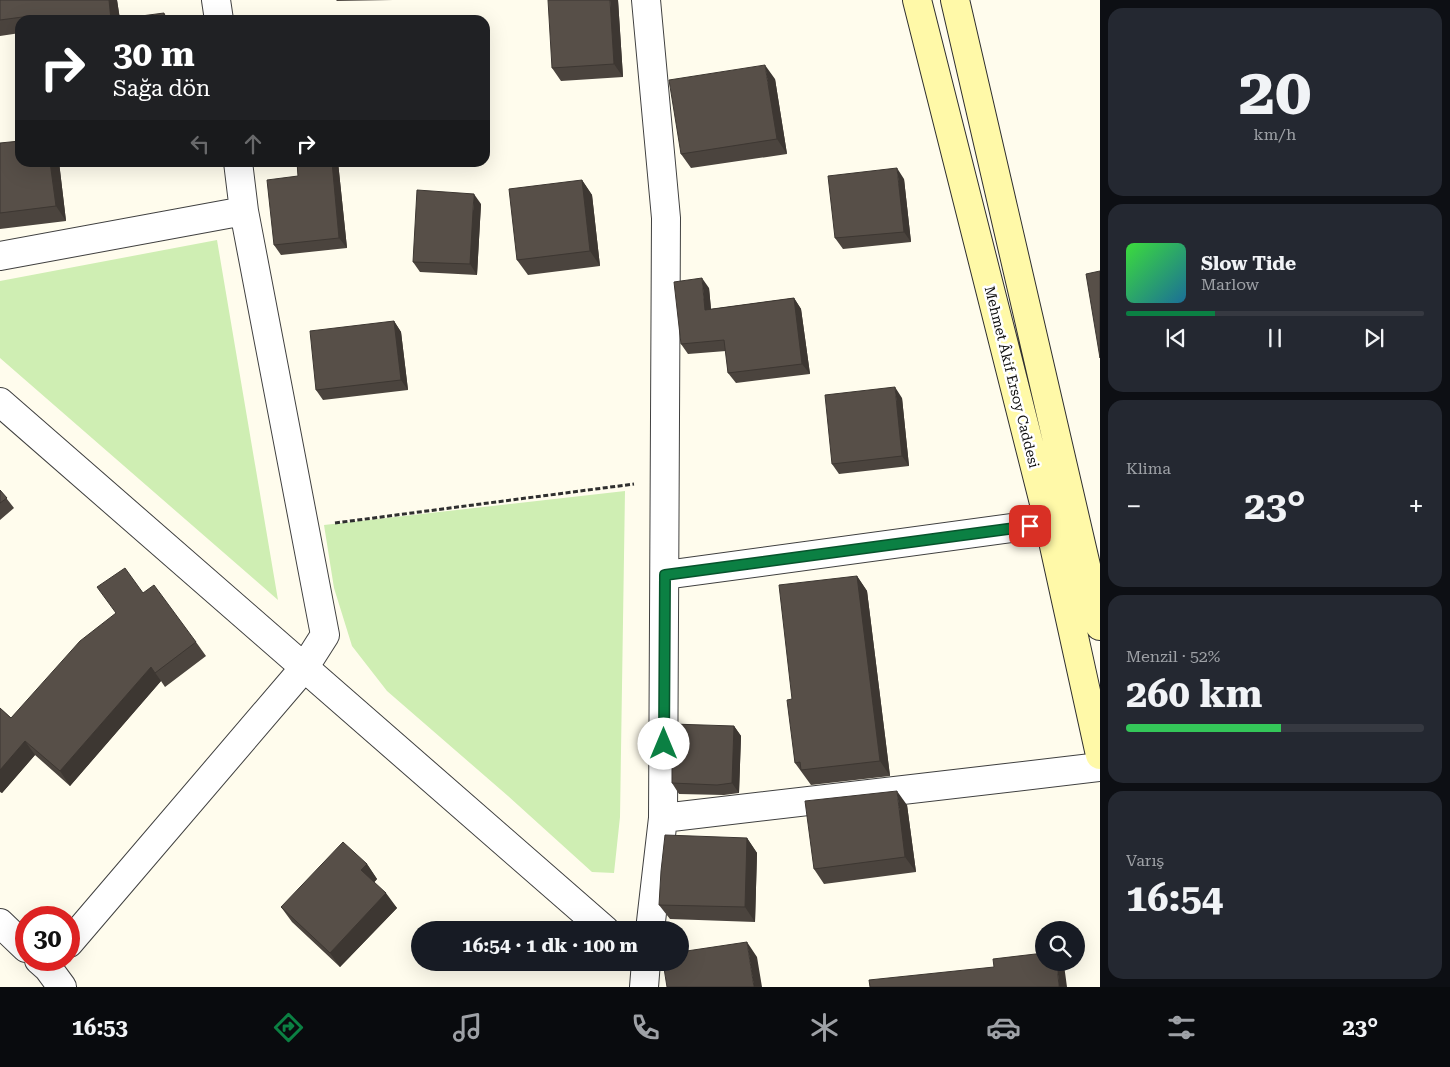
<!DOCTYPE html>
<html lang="tr">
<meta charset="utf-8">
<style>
:root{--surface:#171b24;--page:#242831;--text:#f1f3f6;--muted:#9ea1a6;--line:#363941;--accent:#0b8043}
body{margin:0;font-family:"Roboto Serif",serif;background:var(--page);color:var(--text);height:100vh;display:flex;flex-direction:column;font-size:19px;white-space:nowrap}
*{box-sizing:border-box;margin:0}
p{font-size:16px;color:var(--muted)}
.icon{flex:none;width:28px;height:28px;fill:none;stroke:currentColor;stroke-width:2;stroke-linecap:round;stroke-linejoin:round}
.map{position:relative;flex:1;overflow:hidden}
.drawer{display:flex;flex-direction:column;gap:8px;padding:8px;background:#0d0f14;width:350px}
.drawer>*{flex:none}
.banner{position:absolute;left:15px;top:15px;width:475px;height:152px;border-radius:15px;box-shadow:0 5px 20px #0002;background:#202124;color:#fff;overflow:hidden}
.fabs{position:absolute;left:1035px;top:921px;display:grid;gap:10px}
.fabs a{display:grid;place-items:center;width:50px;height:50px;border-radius:50%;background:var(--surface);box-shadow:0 5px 20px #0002;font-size:25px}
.speed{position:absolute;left:15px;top:906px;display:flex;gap:10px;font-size:25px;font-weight:700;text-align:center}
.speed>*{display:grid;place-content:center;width:65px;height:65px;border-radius:50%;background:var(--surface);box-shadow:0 5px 20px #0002;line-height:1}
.speed .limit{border:8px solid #d22;background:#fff;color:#111}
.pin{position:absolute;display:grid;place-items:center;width:42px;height:42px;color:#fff;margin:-21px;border-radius:10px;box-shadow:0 2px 8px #0006}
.me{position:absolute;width:55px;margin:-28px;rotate:0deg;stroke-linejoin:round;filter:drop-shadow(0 0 4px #0008)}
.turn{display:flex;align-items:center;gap:18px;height:105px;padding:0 15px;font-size:22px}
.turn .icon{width:65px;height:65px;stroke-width:2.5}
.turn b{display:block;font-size:35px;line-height:42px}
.lanes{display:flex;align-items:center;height:48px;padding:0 15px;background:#0003;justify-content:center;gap:25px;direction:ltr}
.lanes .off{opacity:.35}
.big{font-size:38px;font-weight:700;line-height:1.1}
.drawer .card{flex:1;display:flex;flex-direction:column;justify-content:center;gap:8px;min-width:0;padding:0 18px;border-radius:15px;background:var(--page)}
.drawer .dial{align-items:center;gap:0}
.dial b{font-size:65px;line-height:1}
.song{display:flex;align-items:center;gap:15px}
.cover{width:60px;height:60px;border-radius:8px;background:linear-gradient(135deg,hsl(120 70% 55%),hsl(200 70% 35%))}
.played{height:5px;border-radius:2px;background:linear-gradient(90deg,var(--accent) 30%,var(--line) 30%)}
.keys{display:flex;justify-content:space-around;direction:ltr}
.heat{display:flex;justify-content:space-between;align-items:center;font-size:28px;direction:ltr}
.charge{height:8px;border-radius:4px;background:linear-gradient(90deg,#34c759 52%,var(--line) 0)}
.trip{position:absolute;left:411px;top:921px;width:278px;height:50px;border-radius:25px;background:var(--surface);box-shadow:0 5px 20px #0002;font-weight:700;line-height:50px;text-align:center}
.tabs{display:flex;height:80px;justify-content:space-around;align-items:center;background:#090b0e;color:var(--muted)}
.tabs .icon{width:35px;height:35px}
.tabs .current{color:var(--accent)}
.tabs b{font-size:22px;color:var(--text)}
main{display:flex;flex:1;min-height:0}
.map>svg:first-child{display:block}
.green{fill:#cfeeb3}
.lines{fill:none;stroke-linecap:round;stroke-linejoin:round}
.minor-casing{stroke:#404040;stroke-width:30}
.tertiary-casing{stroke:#404040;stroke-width:30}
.secondary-casing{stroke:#2f2f2f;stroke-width:30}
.path{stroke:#2f2f2f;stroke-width:3;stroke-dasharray:5 2.5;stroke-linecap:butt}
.minor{stroke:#fff;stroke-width:28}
.tertiary{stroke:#fff;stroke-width:28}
.secondary{stroke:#fff9a8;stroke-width:28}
.wall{fill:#4b443e}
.shaded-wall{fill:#3d3732}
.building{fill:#574f48;stroke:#3d3732}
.route-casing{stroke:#07532c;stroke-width:12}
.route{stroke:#0b8043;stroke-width:9}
.labels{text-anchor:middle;stroke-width:5;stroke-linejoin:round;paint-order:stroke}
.street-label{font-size:14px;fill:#0d0d0d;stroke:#fff}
</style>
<main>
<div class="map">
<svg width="1100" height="987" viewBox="0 0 1100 987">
<rect width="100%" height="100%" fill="#fffced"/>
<path class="green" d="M217 240 278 600 0 358V281Z
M625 491 620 817 614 873 592 872 508 796 387 691 352 646 334 588 324 525Z"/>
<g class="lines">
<defs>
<path id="minor" d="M216 0 219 20
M646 0 666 218 663 818 650 930
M0 256 244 211 238 162
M0 402 605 930
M665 575 1049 523
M663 818 1100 767
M69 943 304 668 325 635 244 211
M644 987 646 962"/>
<path id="tertiary" d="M0 923 26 948
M39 960 48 968 62 987"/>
<path id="secondary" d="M917 0 1049 523 1100 755
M955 0 1100 626"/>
</defs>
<use href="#minor" class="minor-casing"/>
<use href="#tertiary" class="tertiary-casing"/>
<use href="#secondary" class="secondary-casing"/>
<path class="path" d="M335 523 634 484"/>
<use href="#minor" class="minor"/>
<use href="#tertiary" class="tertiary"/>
<use href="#secondary" class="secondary"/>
</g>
<path class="wall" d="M0 0H117L120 19 169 20H20V33L0 36Z
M336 0H393L337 1Z
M618 0 623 77 561 81 552 68Z
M775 79 787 154 691 168 681 154Z
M0 143 20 162H59L66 221 0 229Z
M297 162H338L347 248 281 255 274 245 298 176Z
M904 179 911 242 843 249 835 238Z
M582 180 592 195 600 266 528 275 517 260Z
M481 204 477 275 420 272 413 262Z
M709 288 711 309 794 298 801 309 810 374 736 383 728 373 726 351 688 354 681 344Z
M394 321 401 332 408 390 323 400 316 390Z
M902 398 909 466 839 474 832 464Z
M0 490 14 508 0 520Z
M857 576 867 591 890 776 811 785 795 763 792 699Z
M143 593 196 642 206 656 165 687 161 681 70 786 35 755 2 793 0 792V708L11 718Z
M734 726 741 736 739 793 724 795 679 794 672 783Z
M907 805 916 872 824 884 814 869Z
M747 838 757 853 755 922 670 919 659 905Z
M367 864 377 879 374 882 397 908 340 967 292 922 281 907Z"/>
<path class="shaded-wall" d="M109 0H117L120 20H111Z
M610 0H618L623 77 614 64Z
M164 13 169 20H165Z
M765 65 775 79 787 154 777 139Z
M485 82 488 86 485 136Z
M50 162H59L66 221 56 206Z
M332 162H338L347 248 339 238Z
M897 168 904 179 911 242 904 232Z
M582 180 592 195 600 266 590 251Z
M474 194 481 204 477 275 470 264Z
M702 278 709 288 712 320 705 310Z
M794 298 801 309 810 374 802 364Z
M394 321 401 332 408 390 401 380Z
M895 387 902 398 909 466 902 456Z
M857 576 867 591 890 776 880 761Z
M151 667 161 681 70 786 60 771Z
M734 726 741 736 739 793 732 783Z
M25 741 35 755 2 793 0 791V770Z
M897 791 907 805 916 872 905 857Z
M747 838 757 853 755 922 745 907Z
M367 864 377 879 372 885 361 870Z
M386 893 397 908 340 967 330 953Z
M747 942 757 957 762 987H754Z
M1057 962H1063L1064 965 1067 987H1059Z"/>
<path class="building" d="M0 0H109L111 20 164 13 165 20H31L30 16 0 20Z
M548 0H610L614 64 552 68Z
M765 65 777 139 681 154 669 80Z
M20 141V162H50L56 206 0 213V143Z
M297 162H332L339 238 274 245 267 180 298 176Z
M897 168 904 232 835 238 828 176Z
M582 180 590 251 517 260 509 189Z
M417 190 474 194 470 264 413 262Z
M1100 271V358L1086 274Z
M702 278 705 310 794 298 802 364 728 373 724 340 681 344 674 282Z
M394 321 401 380 316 390 310 331Z
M895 387 902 456 832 464 825 395Z
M0 490 7 498 0 503Z
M125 568 143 593 154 585 196 642 155 673 151 667 60 771 25 741 0 770V708L11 718 80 641 116 613 97 587Z
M857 576 880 761 801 770 800 762 795 763 787 700 792 699 779 585Z
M672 724 734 726 732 783 717 785 672 783Z
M897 791 905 857 814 869 805 801Z
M665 835 747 838 745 907 659 905 661 871Z
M343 842 367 864 361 870 386 893 330 953 281 907Z
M747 942 754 987H667L663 962H680V952Z
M1044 953V962H1057L1059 987H870L869 980 994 967 993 959Z"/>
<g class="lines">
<defs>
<path id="route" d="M664 744 665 575 1030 526"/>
</defs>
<use href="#route" class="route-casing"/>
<use href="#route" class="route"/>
</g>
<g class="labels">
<g class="street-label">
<text transform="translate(1012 377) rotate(76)" y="5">Mehmet Âkif Ersoy Caddesi</text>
</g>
</g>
</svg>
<div class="fabs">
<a><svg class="icon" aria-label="search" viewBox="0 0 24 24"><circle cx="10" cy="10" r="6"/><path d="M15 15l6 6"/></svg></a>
</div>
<div class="speed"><div class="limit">30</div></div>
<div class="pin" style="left:1030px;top:526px;background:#d93025"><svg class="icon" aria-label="arrive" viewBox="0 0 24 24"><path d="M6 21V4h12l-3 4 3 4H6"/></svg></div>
<svg class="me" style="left:664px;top:744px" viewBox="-20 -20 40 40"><circle r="19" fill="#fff"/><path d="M0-13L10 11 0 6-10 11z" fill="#0b8043"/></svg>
<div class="trip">16:54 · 1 dk · 100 m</div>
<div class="banner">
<div class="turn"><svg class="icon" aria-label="right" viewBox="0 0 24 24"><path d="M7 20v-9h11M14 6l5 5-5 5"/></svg><div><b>30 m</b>Sağa dön</div></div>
<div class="lanes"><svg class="icon off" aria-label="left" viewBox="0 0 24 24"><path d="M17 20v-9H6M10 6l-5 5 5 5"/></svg><svg class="icon off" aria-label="ahead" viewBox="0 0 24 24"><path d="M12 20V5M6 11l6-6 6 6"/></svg><svg class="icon" aria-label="right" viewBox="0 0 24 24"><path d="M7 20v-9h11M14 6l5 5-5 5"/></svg></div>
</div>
</div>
<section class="drawer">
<div class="card dial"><b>20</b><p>km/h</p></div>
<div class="card">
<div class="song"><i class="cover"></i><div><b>Slow Tide</b><p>Marlow</p></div></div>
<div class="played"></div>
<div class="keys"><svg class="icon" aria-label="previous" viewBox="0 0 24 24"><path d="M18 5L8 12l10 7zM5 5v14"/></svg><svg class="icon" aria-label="pause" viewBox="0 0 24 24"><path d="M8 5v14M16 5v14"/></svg><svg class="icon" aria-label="next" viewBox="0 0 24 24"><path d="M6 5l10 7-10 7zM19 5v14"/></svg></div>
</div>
<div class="card"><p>Klima</p>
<div class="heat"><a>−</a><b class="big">23°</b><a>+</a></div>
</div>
<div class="card"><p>Menzil · 52%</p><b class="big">260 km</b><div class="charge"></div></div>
<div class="card"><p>Varış</p><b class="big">16:54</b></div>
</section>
</main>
<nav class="tabs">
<b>16:53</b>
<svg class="icon current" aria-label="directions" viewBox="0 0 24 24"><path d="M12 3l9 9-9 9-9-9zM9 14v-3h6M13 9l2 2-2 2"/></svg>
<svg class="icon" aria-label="music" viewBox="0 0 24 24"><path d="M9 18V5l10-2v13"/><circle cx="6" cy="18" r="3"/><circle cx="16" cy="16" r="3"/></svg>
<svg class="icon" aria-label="phone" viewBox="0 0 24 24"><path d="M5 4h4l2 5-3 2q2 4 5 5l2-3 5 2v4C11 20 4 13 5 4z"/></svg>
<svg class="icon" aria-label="climate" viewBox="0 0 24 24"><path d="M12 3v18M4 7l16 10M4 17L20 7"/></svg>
<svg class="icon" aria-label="car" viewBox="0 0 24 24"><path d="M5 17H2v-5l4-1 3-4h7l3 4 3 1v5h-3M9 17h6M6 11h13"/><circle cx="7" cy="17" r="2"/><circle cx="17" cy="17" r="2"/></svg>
<svg class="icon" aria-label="filters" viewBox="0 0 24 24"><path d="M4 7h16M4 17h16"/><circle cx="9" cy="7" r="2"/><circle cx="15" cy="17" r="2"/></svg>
<b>23°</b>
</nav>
